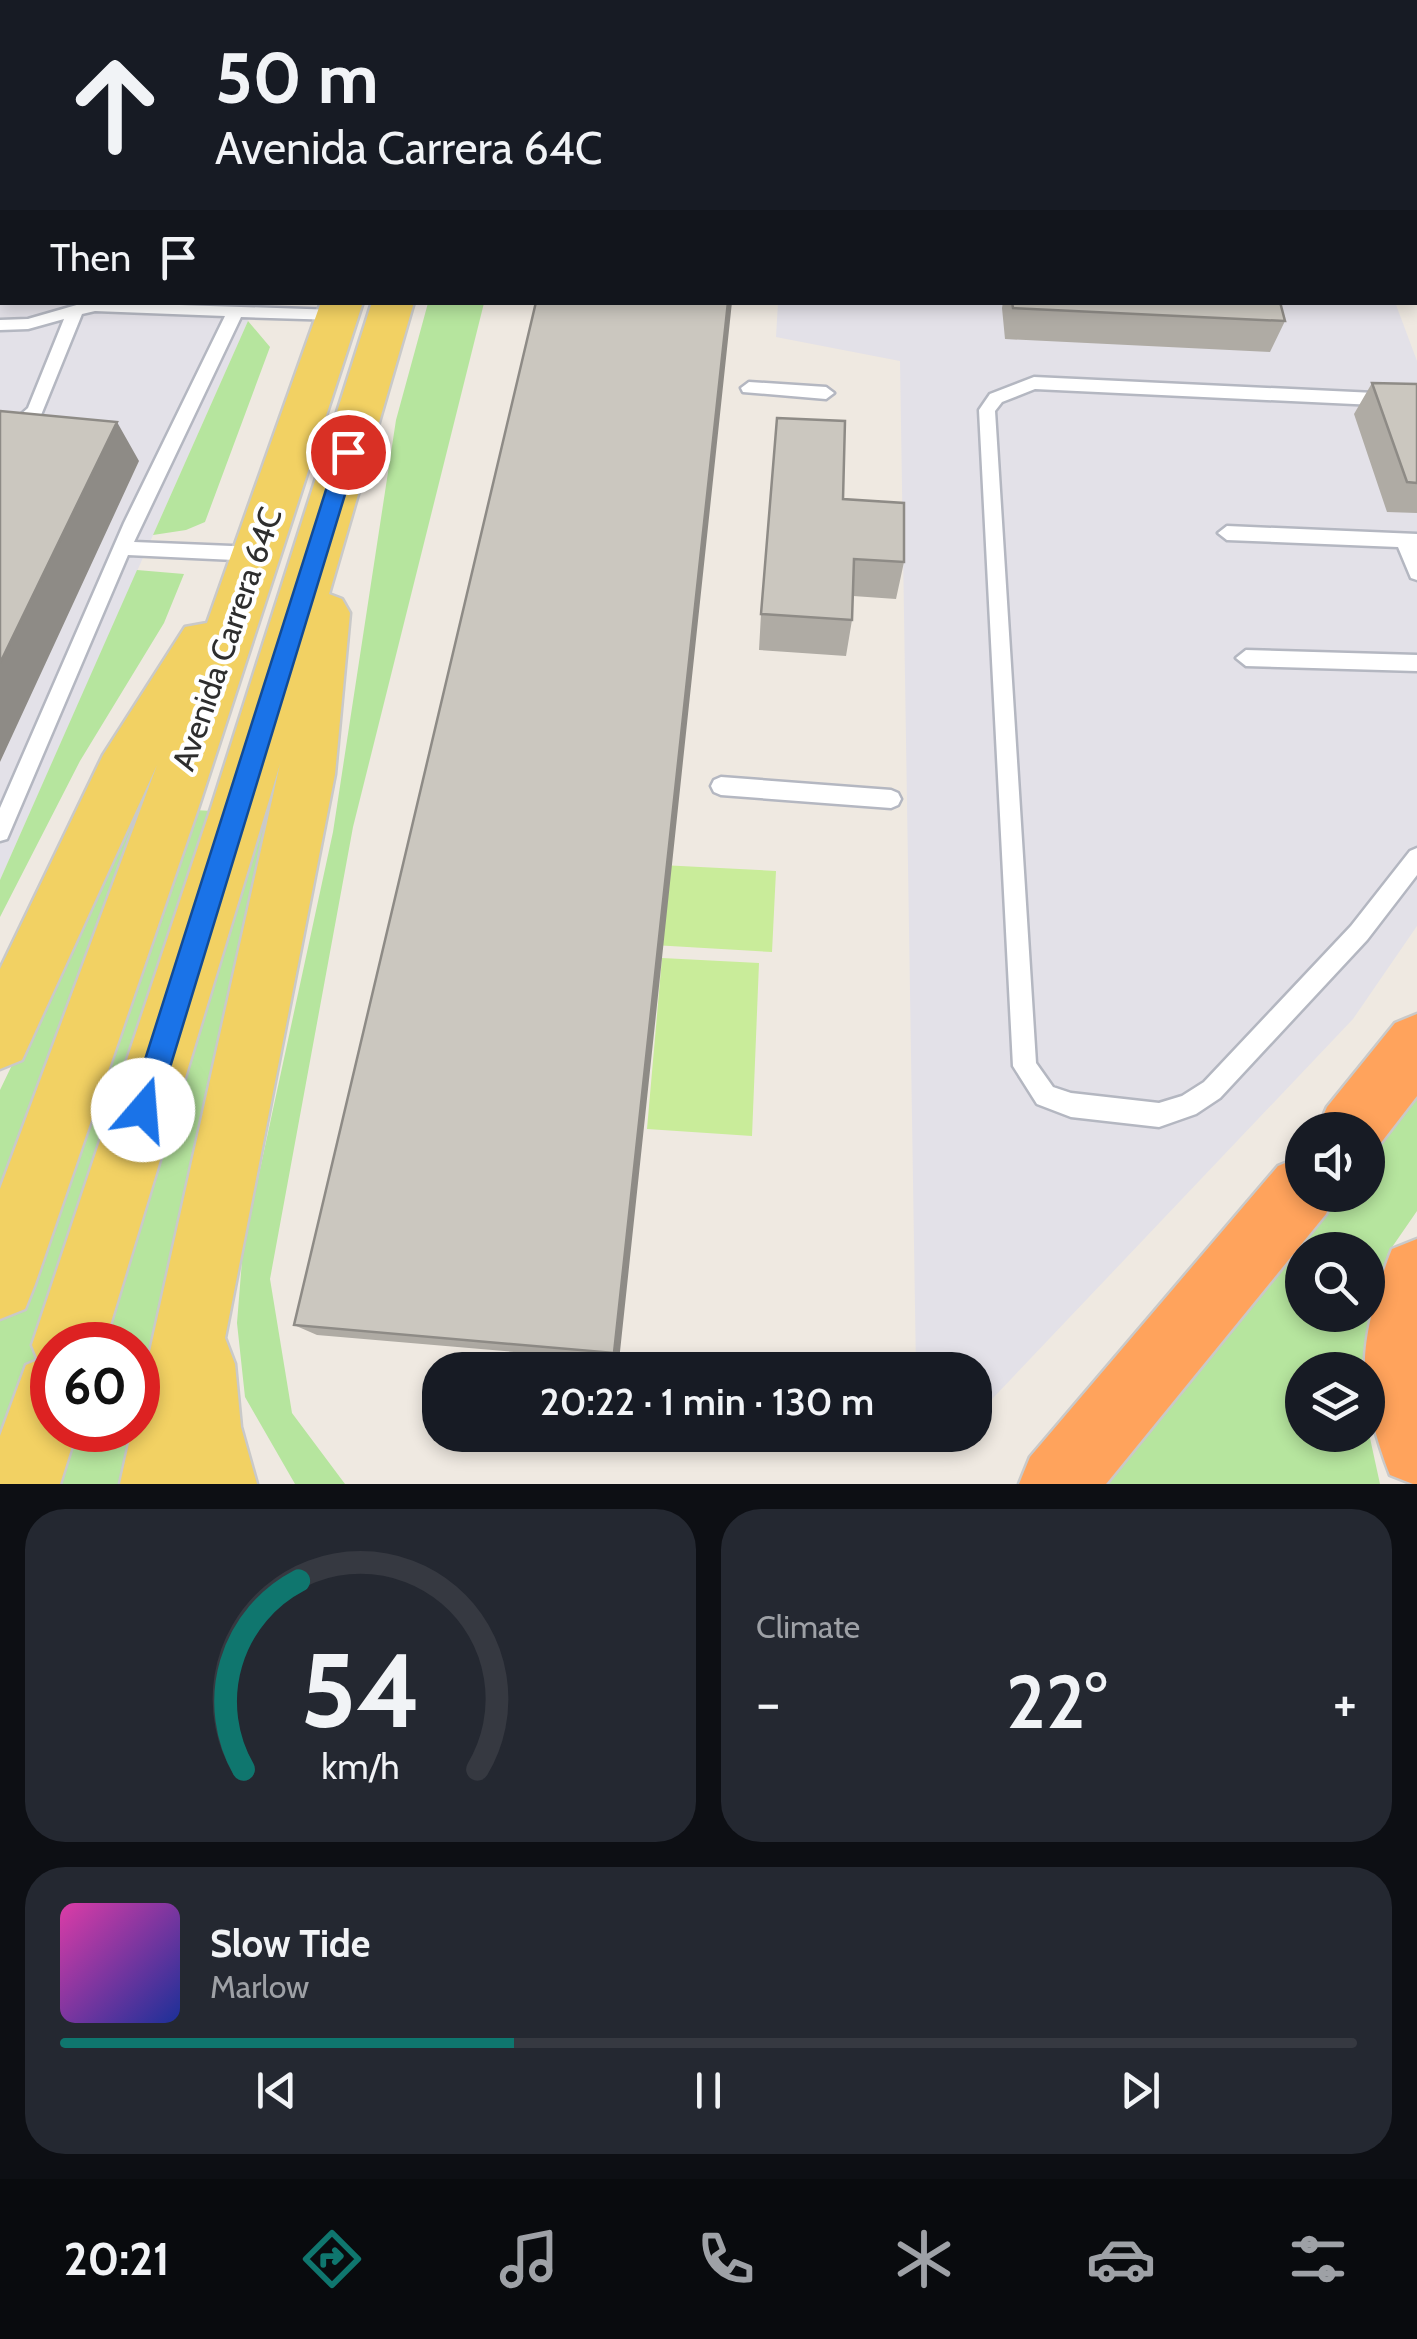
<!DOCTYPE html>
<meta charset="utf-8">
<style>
:root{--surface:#171b24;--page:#242831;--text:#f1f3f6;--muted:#9ea1a6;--line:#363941;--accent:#0f766e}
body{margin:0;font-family:Cabin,sans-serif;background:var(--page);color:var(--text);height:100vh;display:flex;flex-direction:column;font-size:38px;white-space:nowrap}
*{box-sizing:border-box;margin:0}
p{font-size:32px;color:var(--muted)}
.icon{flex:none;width:55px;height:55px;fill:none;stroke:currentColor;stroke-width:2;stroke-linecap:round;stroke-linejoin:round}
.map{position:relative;height:1484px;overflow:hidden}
.drawer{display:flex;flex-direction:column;gap:25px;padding:25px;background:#0d0f14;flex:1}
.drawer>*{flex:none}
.banner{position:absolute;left:0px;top:0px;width:1418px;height:305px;box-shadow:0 5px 15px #0003;background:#171b24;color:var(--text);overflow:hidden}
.fabs{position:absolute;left:1285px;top:1112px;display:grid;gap:20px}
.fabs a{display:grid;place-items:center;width:100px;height:100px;border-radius:50%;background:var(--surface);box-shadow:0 5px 15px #0003;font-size:50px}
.speed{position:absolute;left:30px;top:1322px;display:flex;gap:20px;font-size:50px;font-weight:700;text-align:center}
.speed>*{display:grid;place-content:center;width:130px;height:130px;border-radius:50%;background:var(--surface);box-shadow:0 5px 15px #0003;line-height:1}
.speed .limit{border:15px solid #d22;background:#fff;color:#111}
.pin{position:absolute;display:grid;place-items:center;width:85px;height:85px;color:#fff;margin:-42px;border:5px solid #fff;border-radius:50%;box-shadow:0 2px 10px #0007}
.me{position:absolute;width:110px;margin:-55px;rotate:18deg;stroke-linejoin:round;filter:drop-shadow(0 0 8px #0008)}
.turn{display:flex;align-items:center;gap:35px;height:210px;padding:0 50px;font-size:45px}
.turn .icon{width:130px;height:130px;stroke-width:2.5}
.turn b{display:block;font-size:70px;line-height:85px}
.then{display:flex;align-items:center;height:95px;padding:0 50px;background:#0003;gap:20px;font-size:38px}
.big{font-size:75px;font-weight:600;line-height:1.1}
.drawer .card{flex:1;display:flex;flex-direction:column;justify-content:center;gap:15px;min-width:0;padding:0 35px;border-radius:40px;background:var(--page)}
.drawer .dial{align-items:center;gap:0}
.dial svg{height:260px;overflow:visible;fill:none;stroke:var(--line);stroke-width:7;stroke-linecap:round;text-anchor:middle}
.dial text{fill:var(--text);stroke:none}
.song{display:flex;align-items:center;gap:30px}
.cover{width:120px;height:120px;border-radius:15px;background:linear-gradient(135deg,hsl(320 70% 55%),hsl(230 70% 35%))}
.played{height:10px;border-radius:5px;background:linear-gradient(90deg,var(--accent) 35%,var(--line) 35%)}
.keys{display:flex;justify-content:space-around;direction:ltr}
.heat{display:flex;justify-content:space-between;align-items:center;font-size:55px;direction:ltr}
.drawer .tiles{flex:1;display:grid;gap:25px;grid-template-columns:1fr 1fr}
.card:last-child{grid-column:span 2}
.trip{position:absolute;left:422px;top:1352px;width:570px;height:100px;border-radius:40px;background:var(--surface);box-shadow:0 5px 15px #0003;font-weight:600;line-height:100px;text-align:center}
.tab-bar{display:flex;height:160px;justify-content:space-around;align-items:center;background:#090b0e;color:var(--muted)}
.tab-bar .icon{width:70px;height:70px}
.tab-bar .active{color:var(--accent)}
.tab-bar b{font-size:45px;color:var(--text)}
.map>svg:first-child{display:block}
.industrial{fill:#e3e1e8}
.green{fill:#b6e59e;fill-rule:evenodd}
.pitch{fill:#c9ec9a}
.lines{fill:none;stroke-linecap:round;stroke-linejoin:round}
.lane-casing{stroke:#b4b7c1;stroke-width:5}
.street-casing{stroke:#b4b7c1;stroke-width:6}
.primary-casing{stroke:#c9c9c9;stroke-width:5}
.highway-casing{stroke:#c9c9c9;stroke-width:5}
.path{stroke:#c9c9c9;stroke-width:5;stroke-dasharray:5 4;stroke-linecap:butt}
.lane{fill:#fff;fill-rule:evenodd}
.street{fill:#fff;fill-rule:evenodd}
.primary{fill:#f2d163;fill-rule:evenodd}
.highway{fill:#ffa35c;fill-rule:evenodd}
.wall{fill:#afaba4}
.shaded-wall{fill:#8e8b86}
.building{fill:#cbc7bf;stroke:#8e8b86;stroke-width:2.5}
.route{fill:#1a73e8;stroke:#114b97;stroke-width:2.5}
.labels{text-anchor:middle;stroke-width:9;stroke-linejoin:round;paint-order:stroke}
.street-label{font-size:32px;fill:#2e2e2e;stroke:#fff}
</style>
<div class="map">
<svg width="1417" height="1484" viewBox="0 0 1417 1484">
<rect width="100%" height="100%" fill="#efe9e1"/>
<path class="industrial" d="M0 0H349L2 2V302L256 303 0 880Z
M1395 302 1417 361V926L1353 1019 975 1417V1370H916L900 361 776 337 778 303Z"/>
<path class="green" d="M428 303H484L353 827 270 1279 292 1413 345 1484H295L245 1397 237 1323 243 1248 333 832 396 420Z
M248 321 270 347 205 522 186 530 153 535Z
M137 570 184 574 164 623 80 761 0 917V880Z
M136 807 272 814 145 1442 123 1484H0V1090ZM52 1345H138V1430H52Z
M1417 1068V1211L1388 1253 1360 1370H1302V1435H1368V1429L1380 1484H1094L1317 1195H1368V1131ZM1302 1250H1368V1315H1302Z"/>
<path class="pitch" d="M661 865 776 871 772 952 653 945Z
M662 958 759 963 752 1136 647 1129Z"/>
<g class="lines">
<defs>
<path id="lane" d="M927 0H940L941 2H929Z
M0 32H2V40H0Z
M0 196H2V204H0Z
M0 254H2V264H0Z
M87 302 337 310 345 315 337 320 241 317 134 542 256 547 265 554 256 561 128 555 10 832 7 839 0 841V808L124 523 225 316 95 311 82 314 41 415 29 426 0 431V419L18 417 28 408 64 319 28 329 0 330V320L28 319Z
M1034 377 1417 395V407L1035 389 1002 402 995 411 1036 1063 1053 1087 1071 1093 1159 1103 1182 1096 1204 1082 1351 926 1410 851 1417 848V875L1367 940 1220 1098 1196 1114 1159 1127 1071 1117 1037 1104 1013 1066 979 410 990 394Z
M749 382 826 387 834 393 826 399 743 392 741 388Z
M1227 526 1417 534V580L1411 578 1398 547 1227 540 1218 533Z
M1246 650 1417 655V671L1246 666 1236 658Z
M721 777 891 790 898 793 901 799 898 805 891 808 721 795 714 792 711 786 714 780Z"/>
<path id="street" d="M1415 231 1417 232V256L1415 255Z"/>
<path id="primary" d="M321 302H363L199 806 35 1284 25 1309 0 1319V1189L157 765 22 1060 0 1069V969L103 755 185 627 207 623Z
M372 302H414L329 594 342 599 350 613 335 774 225 1338 235 1364 241 1427 257 1484H120L132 1430H138V1406L280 764 104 1345H52V1430H77L60 1484H0V1436L26 1365 38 1360 32 1345 211 808Z"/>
<path id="highway" d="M1344 0H1378L1379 2H1345Z
M1415 108H1417V134H1415Z
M1417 1014V1096L1373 1153 1368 1156V1130H1317L1327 1107 1395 1023Z
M1302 1156V1195H1334L1326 1214 1106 1484H1019L1030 1457 1278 1166Z
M1417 1239V1484H1413L1390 1475C1377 1442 1364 1396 1365 1363 1365 1330 1380 1279 1392 1249Z"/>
</defs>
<use href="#lane" class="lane-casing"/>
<use href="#street" class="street-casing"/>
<use href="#primary" class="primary-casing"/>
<use href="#highway" class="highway-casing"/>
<path class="path" d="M1415 202 1417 207"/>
<use href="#lane" class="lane"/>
<use href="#street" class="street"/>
<use href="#primary" class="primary"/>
<use href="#highway" class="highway"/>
</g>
<path class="wall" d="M975 0H1203V2H975Z
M536 302 619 1361 317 1335 294 1325Z
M1003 302H1280L1285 321 1270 352 1005 339 1002 308Z
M1372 383 1417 384V513L1387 512 1354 414Z
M843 499 904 562 896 599 853 596 852 620 846 656 759 650 761 614Z"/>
<path class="shaded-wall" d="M728 302H732L619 1361 614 1353Z
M117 422 139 461 0 762V663Z"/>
<path class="building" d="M1024 0H1187L1188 2H1024Z
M536 302H728L614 1353 294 1325Z
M1012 302H1280L1285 321 1013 308Z
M1372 383 1417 384V483L1407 482Z
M0 411 117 422 0 663Z
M777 418 845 421 843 499 904 503V562L854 559 852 620 761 614Z"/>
<path class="route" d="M348 445 358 452 157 1110 153 1119 143 1123 133 1119 129 1110 338 452Z"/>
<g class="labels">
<g class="street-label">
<text transform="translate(227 639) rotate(-71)" y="11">Avenida Carrera 64C</text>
</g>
</g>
</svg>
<div class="fabs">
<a><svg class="icon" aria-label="sound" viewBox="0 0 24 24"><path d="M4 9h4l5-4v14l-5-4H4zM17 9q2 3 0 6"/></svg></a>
<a><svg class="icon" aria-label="search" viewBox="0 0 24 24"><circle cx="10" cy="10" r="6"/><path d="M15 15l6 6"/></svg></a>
<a><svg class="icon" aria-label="layers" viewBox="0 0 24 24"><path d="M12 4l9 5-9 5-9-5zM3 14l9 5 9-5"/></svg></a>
</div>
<div class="speed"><div class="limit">60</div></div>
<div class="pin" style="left:348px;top:452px;background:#d93025"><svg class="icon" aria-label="arrive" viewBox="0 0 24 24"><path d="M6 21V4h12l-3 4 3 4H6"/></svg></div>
<svg class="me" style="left:143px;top:1110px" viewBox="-20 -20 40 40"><circle r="19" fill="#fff"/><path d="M0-13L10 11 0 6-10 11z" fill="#1a73e8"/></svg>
<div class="trip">20:22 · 1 min · 130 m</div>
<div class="banner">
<div class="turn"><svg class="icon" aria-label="ahead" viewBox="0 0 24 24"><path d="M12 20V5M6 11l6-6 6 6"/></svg><div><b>50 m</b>Avenida Carrera 64C</div></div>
<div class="then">Then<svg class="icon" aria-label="arrive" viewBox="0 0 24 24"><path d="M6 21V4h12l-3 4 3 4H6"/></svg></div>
</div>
</div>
<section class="drawer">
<div class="tiles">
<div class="card dial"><svg viewBox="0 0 100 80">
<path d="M14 69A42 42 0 1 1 86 69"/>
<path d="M14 69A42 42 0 0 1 31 11" stroke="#0f766e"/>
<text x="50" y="56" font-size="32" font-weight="700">54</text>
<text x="50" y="72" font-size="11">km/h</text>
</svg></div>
<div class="card"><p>Climate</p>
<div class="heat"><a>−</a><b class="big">22°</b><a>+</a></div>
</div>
<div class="card">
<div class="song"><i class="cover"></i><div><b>Slow Tide</b><p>Marlow</p></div></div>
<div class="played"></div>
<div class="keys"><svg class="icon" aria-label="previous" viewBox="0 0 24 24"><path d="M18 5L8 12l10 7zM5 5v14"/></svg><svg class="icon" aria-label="pause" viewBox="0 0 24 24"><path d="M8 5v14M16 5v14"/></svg><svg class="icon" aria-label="next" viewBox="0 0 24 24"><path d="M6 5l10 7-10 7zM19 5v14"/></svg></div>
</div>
</div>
</section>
<nav class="tab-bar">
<b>20:21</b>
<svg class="icon active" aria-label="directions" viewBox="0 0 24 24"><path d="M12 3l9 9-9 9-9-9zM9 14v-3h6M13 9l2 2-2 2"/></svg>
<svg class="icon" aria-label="music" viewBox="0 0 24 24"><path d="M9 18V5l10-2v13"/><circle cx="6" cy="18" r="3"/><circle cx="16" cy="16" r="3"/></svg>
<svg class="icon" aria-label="phone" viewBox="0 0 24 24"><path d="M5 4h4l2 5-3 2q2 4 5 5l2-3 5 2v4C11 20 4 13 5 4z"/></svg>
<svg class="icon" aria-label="climate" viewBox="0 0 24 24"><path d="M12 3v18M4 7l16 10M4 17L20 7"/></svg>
<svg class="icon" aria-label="car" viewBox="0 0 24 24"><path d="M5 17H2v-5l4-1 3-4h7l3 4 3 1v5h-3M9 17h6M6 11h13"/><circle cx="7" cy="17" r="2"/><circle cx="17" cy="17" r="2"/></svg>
<svg class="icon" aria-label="filters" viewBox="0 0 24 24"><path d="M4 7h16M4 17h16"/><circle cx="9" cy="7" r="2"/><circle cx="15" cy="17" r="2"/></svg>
</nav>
